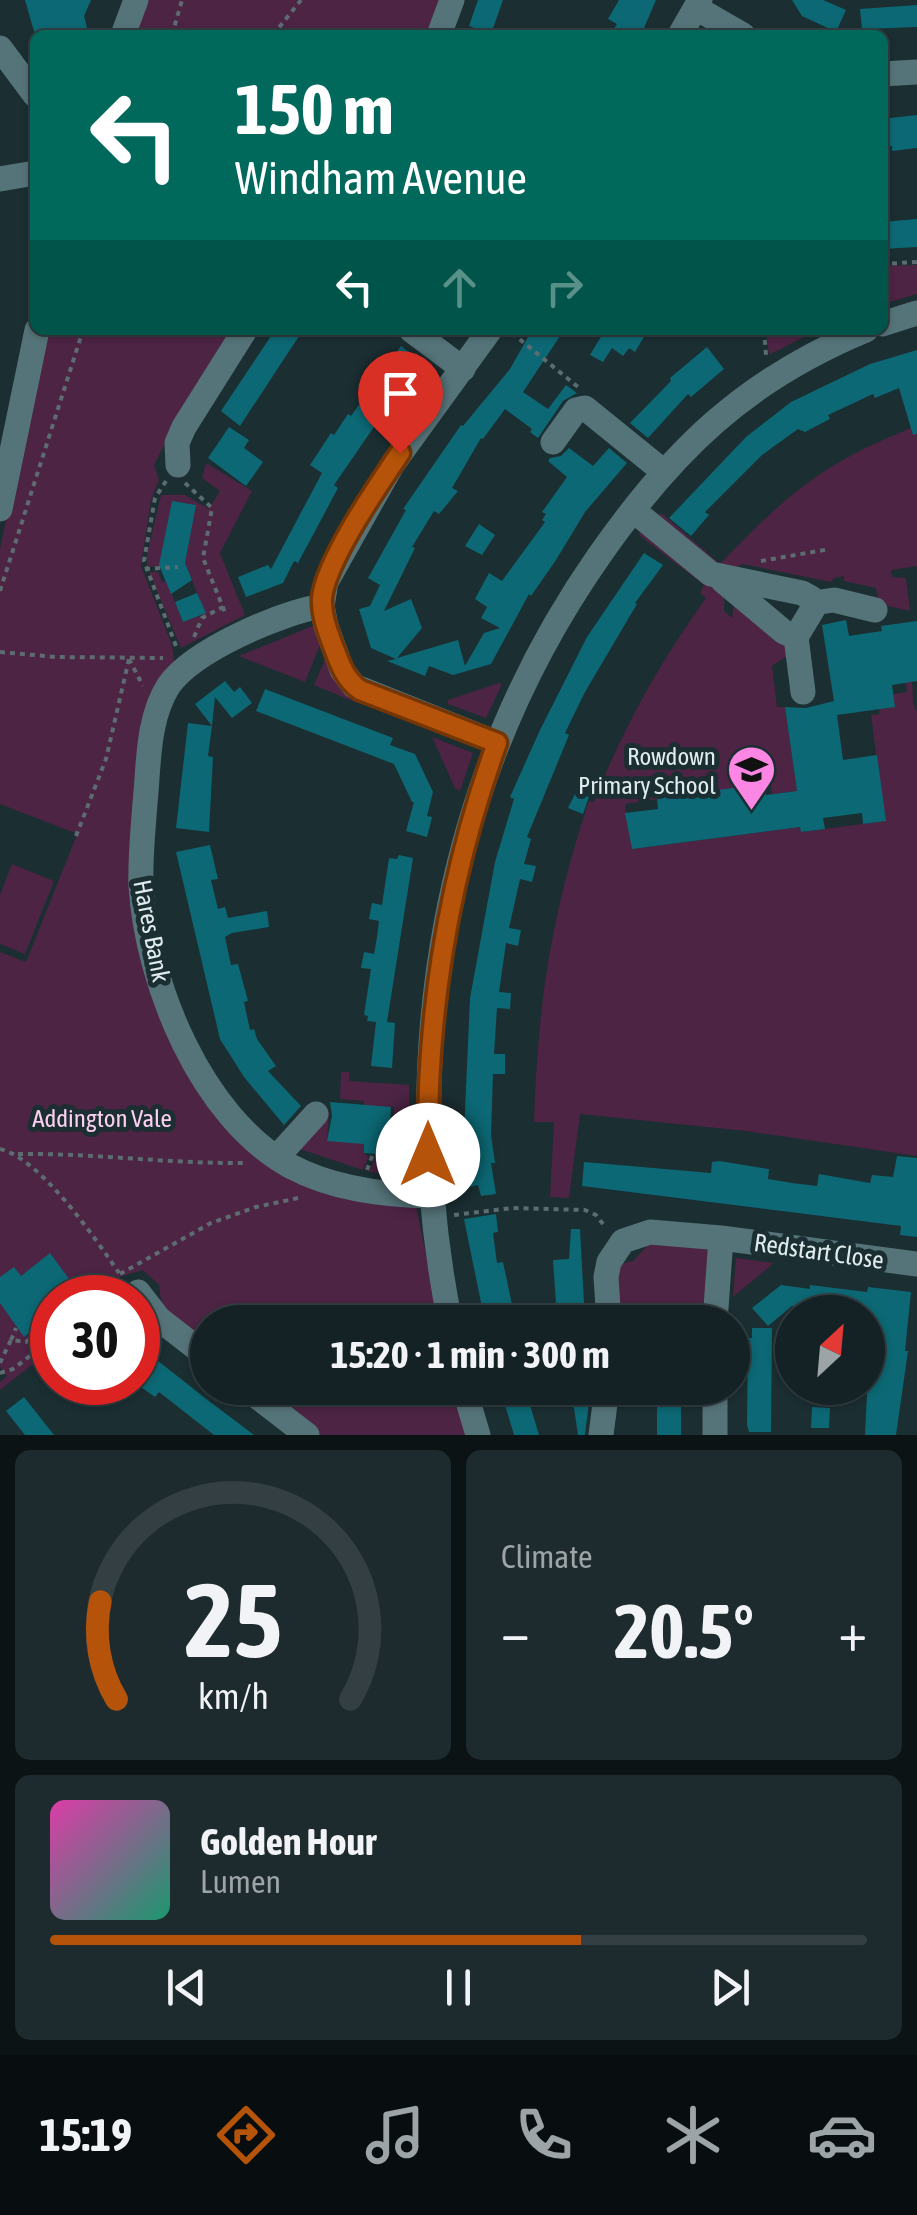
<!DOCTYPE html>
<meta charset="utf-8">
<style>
:root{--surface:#142226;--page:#1d2a2e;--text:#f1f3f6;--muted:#9da4a7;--line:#333f43;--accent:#b45309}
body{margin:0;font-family:"Asap Condensed",sans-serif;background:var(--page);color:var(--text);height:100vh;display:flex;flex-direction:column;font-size:38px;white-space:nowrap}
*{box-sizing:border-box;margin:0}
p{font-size:32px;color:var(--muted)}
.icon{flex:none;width:55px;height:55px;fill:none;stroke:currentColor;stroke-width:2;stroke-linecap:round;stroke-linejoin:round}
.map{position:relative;height:1435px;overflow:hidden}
.details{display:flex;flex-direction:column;gap:15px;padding:15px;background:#0b1315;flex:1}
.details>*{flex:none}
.banner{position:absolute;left:30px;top:30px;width:858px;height:305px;border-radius:15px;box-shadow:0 2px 8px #0004,0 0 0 2px var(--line);background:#00695c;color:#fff;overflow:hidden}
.needle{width:65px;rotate:26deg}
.tools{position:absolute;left:775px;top:1295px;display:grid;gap:20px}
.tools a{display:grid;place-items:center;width:110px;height:110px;border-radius:50%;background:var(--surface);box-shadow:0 2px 8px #0004,0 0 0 2px var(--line);font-size:50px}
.speed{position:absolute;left:30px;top:1275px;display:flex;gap:20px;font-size:50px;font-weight:700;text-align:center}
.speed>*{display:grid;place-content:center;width:130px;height:130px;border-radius:50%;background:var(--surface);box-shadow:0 2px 8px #0004,0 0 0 2px var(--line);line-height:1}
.speed .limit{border:15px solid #d22;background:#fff;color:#111}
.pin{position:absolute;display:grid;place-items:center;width:85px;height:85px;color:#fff;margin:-102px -42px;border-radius:50% 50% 50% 0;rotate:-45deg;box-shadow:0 0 10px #0007}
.pin .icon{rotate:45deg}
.me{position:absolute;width:110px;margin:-55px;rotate:0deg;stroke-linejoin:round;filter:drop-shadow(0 0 8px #0008)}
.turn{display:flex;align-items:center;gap:35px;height:210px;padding:0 40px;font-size:45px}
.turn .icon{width:130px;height:130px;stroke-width:2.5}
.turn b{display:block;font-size:70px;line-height:85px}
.lanes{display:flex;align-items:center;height:95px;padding:0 40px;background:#0003;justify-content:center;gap:50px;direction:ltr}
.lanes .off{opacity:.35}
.big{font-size:75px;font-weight:700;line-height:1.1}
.details .widget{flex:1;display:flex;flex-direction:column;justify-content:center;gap:15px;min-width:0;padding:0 35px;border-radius:15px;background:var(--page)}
.details .dial{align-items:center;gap:0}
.dial svg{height:260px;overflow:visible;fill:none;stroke:var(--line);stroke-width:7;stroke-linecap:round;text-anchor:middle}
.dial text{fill:var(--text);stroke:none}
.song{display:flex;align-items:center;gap:30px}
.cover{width:120px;height:120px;border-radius:15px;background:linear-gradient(135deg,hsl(320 70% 55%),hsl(160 70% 35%))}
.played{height:10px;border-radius:5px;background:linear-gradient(90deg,var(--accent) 65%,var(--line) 65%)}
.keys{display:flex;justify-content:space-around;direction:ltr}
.heat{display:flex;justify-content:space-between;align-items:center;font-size:55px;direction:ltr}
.details .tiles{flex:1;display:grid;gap:15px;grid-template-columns:1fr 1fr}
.widget:last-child{grid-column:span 2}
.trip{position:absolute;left:190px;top:1305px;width:560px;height:100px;border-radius:50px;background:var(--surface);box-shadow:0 2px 8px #0004,0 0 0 2px var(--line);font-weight:700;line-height:100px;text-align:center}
.tabs{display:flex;height:160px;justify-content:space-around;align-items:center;background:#080e0f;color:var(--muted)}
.tabs .icon{width:70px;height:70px}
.tabs .on{color:var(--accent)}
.tabs b{font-size:45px;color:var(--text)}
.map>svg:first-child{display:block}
.green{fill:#4d2444}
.building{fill:#0c6874}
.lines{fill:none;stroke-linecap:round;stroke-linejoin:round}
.path{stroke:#5c6c70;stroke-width:4;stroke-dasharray:5 5;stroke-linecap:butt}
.minor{stroke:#557479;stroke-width:25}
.route-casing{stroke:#753606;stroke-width:25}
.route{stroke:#b45309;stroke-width:18}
.labels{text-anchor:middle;stroke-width:10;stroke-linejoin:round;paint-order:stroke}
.poi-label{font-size:25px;fill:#dfebed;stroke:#1b2e32;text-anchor:end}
.street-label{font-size:25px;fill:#dfebed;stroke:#1b2e32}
.park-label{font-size:25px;fill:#fccff0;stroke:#1b2e32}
</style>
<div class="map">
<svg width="917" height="1435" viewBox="0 0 917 1435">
<rect width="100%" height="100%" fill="#1b2e32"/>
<path class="green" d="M148 0H445L431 35H134Z
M917 265V294L883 304V266Z
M46 330H236L170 433 154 465 159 480 151 500 141 566 172 645 175 664 159 686 138 921 242 1136 416 1206 440 1322H208L207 1347 162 1307 159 1285 143 1270 116 1278 112 1297 52 1298V1349L0 1390V1382L7 1376 0 1367V952L26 962 76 837 75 833 0 804V549Z
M766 330H817L769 355Z
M917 426V566L891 570 892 577 906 578 910 611 879 604 876 588 844 581V576L834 578 831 582 743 564 723 572 657 517 661 513 720 564C787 494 825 461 917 426Z
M206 463 252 491 220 553 245 615 181 648 149 572H158L162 582 166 581 183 622 205 613 185 563 195 505 172 501 161 557 163 568 147 566V554L161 495H185L209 509 220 491 202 478Z
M640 533H646L724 597V611L732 618 735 597 784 641 787 656 772 666 777 707H785L797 791 772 794 771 784H764L625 804 632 849 800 827 802 832 885 821 871 715 879 714V709L893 694 907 692 906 683 912 676 913 703 917 712V1156L746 1131 580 1114 569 1198 550 1197 554 1122H534C538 1002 551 915 589 801L594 802C623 728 660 662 706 598L700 593 704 585 639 535Z
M315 625 322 640 305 682 239 656Z
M327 655 359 698 357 703 314 685Z
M499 683 502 684 486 718 448 704V700Z
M432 737 473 753 460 791 455 788Z
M12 864 54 881 25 954 0 944V895Z
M341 1072H349V1081L409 1085 411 1175 369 1172 375 1157H391L394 1107 364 1106V1101L340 1099Z
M329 1111 327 1141 365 1138 364 1153 369 1157 363 1170 297 1148Z
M649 1244 704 1245 710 1252 708 1322H614L616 1265 633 1261Z
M736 1258 774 1263 733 1297Z
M259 1388H455L468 1435H320Z"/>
<path class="building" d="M25 0H91L84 16 89 35H35Z
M478 0H503L491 34 469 26Z
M619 0H656L641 35H610L617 24 608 19Z
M792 0H823L846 10 836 32 802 16Z
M917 5V27L862 29 860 9Z
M917 115V148L892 151V146L882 147V119Z
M917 219V247L882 249V222Z
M275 330H303L240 426 221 411Z
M532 330H564L523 392 548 409 566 385 577 393 563 401 538 438 530 432 532 429 505 409 483 439 481 438 452 488 458 491 439 514 434 511 412 547 415 548 384 611 411 599 422 628 397 658 458 640 465 666 484 633 500 628 481 618 487 607 475 599 489 573 502 581 545 522 542 520 546 514 542 512 567 477 548 461 550 458 561 456 569 448 593 466 609 448 627 463 585 512 556 560 531 596 529 594 491 664 453 675 429 666 425 676 387 661 396 659 371 648 359 609 370 606 380 585 368 578 406 510 403 509 461 425 463 426 510 369Z
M605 330H648L635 352 629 348 623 356 612 348 603 362 590 355Z
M401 346 420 360 334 485 338 488 298 563 294 561 283 583 246 597 238 577 268 565 271 569 322 473 310 465 331 433 334 435 348 414 351 416Z
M707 347 724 369 691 397 688 394 648 438 630 423 671 381 670 378Z
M917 350V434L913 435 899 388 875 398 873 394 828 415 830 419 805 432 798 429 762 455 705 512 709 515 691 536 669 518 746 437 791 402 870 364Z
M229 427 249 440 244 448 263 462 246 486 208 458Z
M172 501 196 505 185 563 192 580 171 594 159 565Z
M479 524 495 535 482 555 465 546Z
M644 553 663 565 635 603 637 604 585 692 565 733 569 735 527 837 531 839 524 864 536 866 532 882 520 879 509 928 521 930 518 946 506 943 499 992 511 993 510 1009 497 1008 494 1054H505V1074H493L491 1135 495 1163H491L496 1194 481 1196 478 1185 469 1187 466 1179 460 1133H464L470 998 495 862 514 799 510 797 540 730 587 637Z
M197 593 206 613 183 622 175 602Z
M846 620 849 636 882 631 881 626 917 621V681L892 685 895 707 837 715 843 760 877 755 886 821 863 824 862 813 823 818 825 829 801 832 800 827 632 849 625 813 658 809 657 798 764 784 766 795 797 791 785 707 806 708 834 701 822 625Z
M225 681 234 692 240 687 252 703 232 718 215 697 212 726 195 704Z
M265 689 393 738 390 745 415 754 433 792 427 816 432 817 427 837 406 831 414 802H412L394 764 256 711Z
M188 723 212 726 208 756 213 757 209 832 176 828Z
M576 792 589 797 583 814 568 808Z
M210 845 218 879 211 880 218 909 225 907 228 918 267 911 269 927 232 933 225 937 231 965 238 964 244 986 248 1001 244 1002 250 1030 254 1029 257 1039 276 1066 268 1071 301 1106 284 1125 244 1077 220 1039 176 852Z
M399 855 413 858 387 1022 395 1023 392 1068 371 1066 376 1022 367 1021 368 1016 364 1015 371 969 361 968 364 952 374 954 377 937 379 921 369 919 372 903 382 905 389 858 397 859Z
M330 1102 391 1107 388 1155 364 1153V1144L327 1141 332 1116Z
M897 1156 917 1158V1237L900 1235 901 1226 582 1186 584 1162 711 1173 712 1162 719 1161 769 1169 768 1179 792 1183 817 1186 819 1174 870 1183 872 1175 893 1177Z
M496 1214 498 1232 493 1233 497 1263 503 1262 515 1319 510 1322H485L464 1219Z
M571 1229H580L585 1322H561L559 1303H556L553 1260 569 1259Z
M50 1253 83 1298H52V1313L24 1337 0 1303V1277L14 1267 21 1276Z
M781 1285 810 1289V1285L867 1292 868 1287 911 1292 905 1351H908L896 1435H865L871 1312H837L792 1306 768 1326 752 1308Z
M752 1328H772L771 1432H749L747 1425 748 1338H752Z
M138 1345 205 1398 254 1435H214L159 1392 155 1397 138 1385Z
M500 1388H525L539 1435H514Z
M571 1388H587L589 1402 585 1435H578Z
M657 1388H681V1435H657Z
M24 1397 54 1435H25L6 1411Z
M812 1407 830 1408 829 1428H811Z"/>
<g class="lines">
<path class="path" d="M172 35 182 0
M273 35 301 0
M882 264 917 262
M764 330 766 355
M512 333 578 387
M166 481 155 498 144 561 176 646
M185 483 212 508 203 558 226 615
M761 561 830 549
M145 569 178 567
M0 591 83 330
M194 637 202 618 223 607
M0 652 56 657 163 658
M129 659 143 686
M76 836 106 759 129 659
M0 1149C41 1159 95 1238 119 1273
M18 1154C94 1153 170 1164 247 1163
M367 1170 373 1154
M454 1215 512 1208 585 1210 596 1215 606 1228
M120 1274 211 1223 256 1207 303 1197
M84 1298 118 1291
M11 1340 16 1328
M0 1363 11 1340 26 1342 52 1320
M0 1373 13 1369 52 1339"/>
<path class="minor" d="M696 8 743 35
M123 35 136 0
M439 35 452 0
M680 35 700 0
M0 48 35 95
M882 74 917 72
M0 179 35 173
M882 324 917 313
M411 330 463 369
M490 330 392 465 326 582 322 606 326 626 342 670 354 686 497 743
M553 442 576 410 585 408 664 472
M178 465 177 443 184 427 245 330
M0 509 37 330
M633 510 711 574 802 593 811 598 814 607 796 637 803 692
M723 581 784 632 796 637
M813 603 834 600 875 610
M322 606C280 613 194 650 169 685 147 719 149 764 145 803 143 831 140 858 141 886 147 983 201 1117 290 1166 333 1189 383 1195 430 1196
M277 1157 316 1114
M138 1292 159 1319 208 1357
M450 1322C397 1058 443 779 599 556 673 450 745 380 866 330
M609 1322 606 1277 609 1262 623 1241 650 1232 721 1238 917 1264
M715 1322 721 1238
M246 1388 307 1435
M464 1388 478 1435
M715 1388V1435
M601 1435 607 1388"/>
</g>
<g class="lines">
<defs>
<path id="route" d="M400 453C378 486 326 560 322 598 321 616 329 635 335 651 341 667 346 680 360 690L497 743C448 878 426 1012 428 1155"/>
</defs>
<use href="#route" class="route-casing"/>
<use href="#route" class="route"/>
</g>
<defs>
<symbol id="school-pin" viewBox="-11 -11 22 30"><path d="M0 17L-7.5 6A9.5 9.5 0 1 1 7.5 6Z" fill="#fc86e3" stroke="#1b2e32"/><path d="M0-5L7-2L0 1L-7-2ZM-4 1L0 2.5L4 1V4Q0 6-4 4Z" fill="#111"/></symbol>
</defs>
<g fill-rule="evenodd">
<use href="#school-pin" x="724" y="742" width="55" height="75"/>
</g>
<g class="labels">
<g class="poi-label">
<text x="716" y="765">Rowdown<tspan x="716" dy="29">Primary School</tspan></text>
</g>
<g class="street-label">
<text transform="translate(152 931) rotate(79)" y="9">Hares Bank</text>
<text transform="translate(819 1251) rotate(8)" y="9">Redstart Close</text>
</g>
<g class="park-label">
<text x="102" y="1127">Addington Vale</text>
</g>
</g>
</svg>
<div class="tools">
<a><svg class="needle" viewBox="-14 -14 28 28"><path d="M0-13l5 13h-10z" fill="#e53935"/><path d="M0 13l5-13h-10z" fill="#9da4a7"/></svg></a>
</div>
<div class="speed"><div class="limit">30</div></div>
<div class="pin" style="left:400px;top:453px;background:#d93025"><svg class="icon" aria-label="arrive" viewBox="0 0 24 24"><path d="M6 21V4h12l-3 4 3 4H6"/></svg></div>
<svg class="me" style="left:428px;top:1155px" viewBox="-20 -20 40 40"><circle r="19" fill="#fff"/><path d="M0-13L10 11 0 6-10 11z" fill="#b45309"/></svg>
<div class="trip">15:20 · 1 min · 300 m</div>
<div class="banner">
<div class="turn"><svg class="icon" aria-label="left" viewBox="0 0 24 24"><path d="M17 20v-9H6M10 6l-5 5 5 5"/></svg><div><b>150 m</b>Windham Avenue</div></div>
<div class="lanes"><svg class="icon" aria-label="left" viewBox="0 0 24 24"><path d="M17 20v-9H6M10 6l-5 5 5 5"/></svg><svg class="icon off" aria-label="ahead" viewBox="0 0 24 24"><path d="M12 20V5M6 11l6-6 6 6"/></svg><svg class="icon off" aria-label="right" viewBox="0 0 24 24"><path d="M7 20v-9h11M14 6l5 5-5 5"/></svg></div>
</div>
</div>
<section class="details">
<div class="tiles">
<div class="widget dial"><svg viewBox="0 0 100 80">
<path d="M14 69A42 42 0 1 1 86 69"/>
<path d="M14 69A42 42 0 0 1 9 39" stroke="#b45309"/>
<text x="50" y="56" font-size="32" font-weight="700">25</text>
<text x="50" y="72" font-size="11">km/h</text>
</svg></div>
<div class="widget"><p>Climate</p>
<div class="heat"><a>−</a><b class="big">20.5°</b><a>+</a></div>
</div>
<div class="widget">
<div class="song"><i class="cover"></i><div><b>Golden Hour</b><p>Lumen</p></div></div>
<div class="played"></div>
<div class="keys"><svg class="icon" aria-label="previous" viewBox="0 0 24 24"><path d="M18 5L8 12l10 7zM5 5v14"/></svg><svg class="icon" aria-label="pause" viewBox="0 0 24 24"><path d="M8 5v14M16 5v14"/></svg><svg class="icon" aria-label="next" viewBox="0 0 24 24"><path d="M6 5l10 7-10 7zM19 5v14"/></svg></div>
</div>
</div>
</section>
<nav class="tabs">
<b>15:19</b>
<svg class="icon on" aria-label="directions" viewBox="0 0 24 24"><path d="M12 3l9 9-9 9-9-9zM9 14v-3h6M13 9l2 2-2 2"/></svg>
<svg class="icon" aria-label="music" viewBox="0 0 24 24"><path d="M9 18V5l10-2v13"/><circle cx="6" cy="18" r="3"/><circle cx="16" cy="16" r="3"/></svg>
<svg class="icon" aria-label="phone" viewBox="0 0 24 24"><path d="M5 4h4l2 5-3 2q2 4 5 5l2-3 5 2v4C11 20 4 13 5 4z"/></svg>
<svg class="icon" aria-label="climate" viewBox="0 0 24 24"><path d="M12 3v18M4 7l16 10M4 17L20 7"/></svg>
<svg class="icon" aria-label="car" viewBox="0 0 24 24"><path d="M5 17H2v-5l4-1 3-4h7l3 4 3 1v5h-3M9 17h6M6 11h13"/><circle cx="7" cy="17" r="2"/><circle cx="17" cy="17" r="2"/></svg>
</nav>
